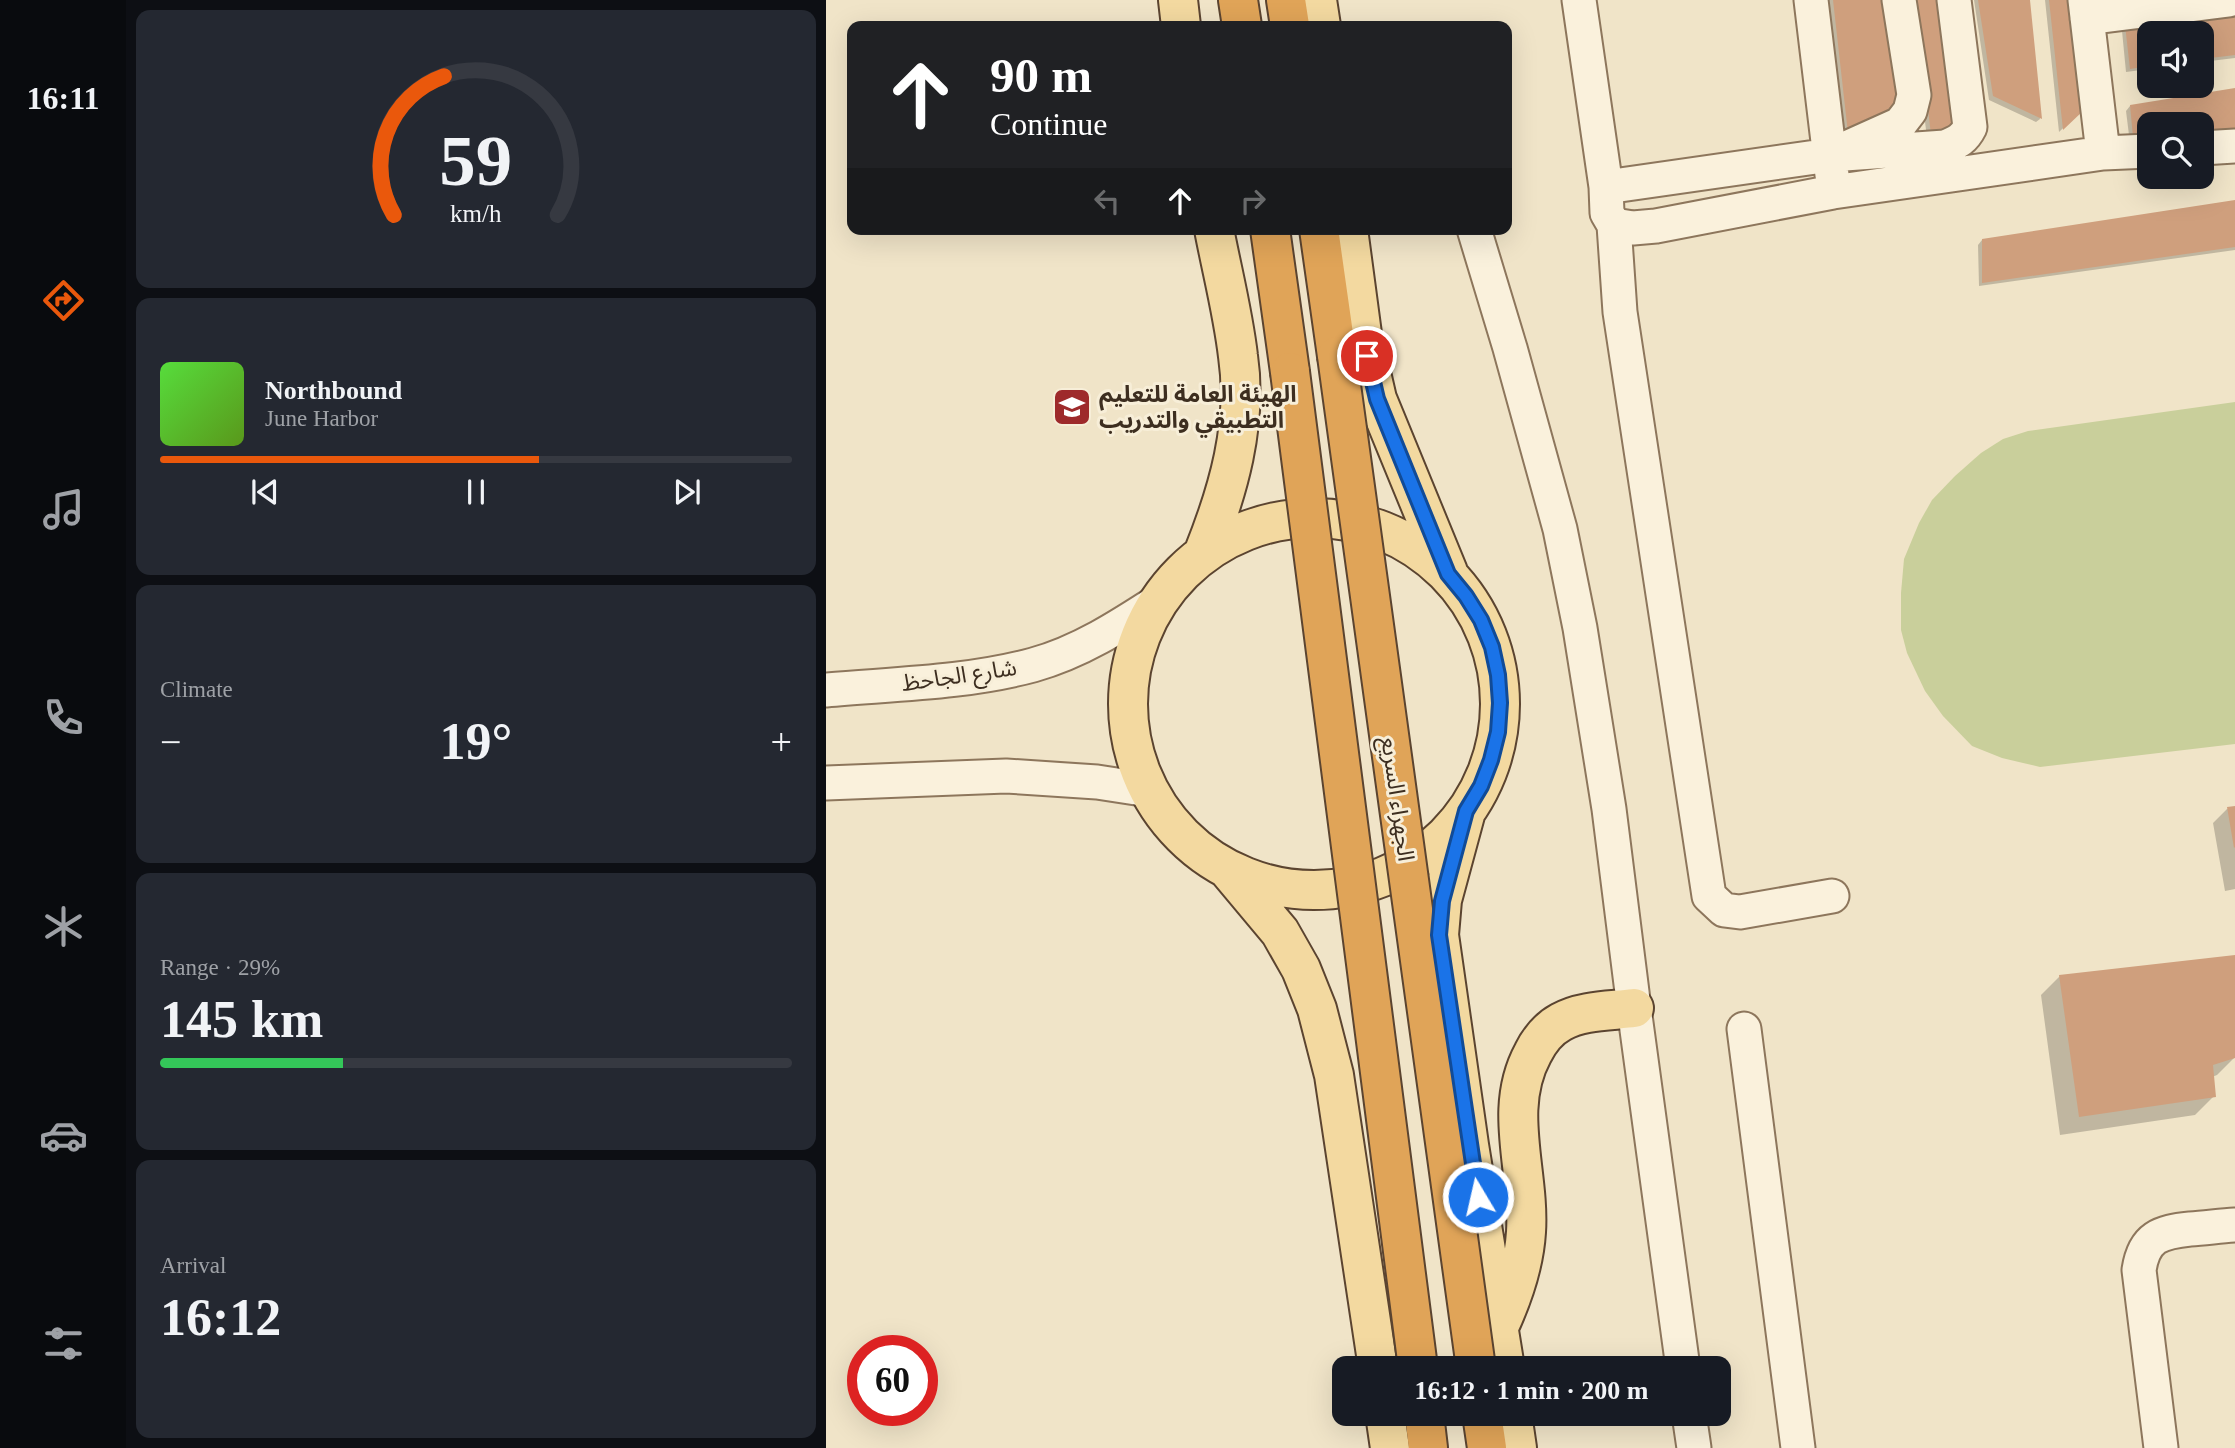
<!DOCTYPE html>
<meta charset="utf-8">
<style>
:root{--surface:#171b24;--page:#242831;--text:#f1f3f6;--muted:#9ea1a6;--line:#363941;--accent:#ea580c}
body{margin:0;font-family:"Times New Roman","Noto Sans Arabic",serif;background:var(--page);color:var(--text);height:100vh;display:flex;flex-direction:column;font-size:26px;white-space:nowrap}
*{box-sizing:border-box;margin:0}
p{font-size:23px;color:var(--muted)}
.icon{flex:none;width:38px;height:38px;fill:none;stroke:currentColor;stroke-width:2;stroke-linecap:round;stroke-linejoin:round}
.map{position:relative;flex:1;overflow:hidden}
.sheet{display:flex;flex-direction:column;gap:10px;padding:10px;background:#0d0f14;width:700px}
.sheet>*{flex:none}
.top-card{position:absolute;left:21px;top:21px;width:665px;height:214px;border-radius:14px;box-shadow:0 7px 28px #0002;background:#202124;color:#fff;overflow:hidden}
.controls{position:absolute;left:1311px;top:21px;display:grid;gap:14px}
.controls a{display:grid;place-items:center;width:77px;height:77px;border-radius:14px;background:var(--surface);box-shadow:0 7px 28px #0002;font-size:35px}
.speed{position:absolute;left:21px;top:1335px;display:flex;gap:14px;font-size:35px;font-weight:700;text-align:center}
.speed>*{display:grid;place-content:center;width:91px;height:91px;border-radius:50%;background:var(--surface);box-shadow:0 7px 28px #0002;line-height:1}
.speed .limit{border:10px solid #d22;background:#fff;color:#111}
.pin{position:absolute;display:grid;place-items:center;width:60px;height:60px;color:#fff;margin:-30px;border:4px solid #fff;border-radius:50%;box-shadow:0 2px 7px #0007}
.me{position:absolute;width:77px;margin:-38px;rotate:351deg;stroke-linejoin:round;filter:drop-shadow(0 0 5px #0008)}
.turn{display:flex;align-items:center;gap:24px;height:147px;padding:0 28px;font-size:32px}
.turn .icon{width:91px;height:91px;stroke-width:2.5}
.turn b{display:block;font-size:49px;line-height:60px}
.lanes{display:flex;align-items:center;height:66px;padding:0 28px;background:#0003;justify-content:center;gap:35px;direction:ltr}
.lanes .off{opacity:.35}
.big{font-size:52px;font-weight:800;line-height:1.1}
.sheet .tile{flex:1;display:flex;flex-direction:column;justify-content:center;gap:10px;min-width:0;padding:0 24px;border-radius:14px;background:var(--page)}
.sheet .dial{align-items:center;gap:0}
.dial svg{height:182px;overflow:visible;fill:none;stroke:var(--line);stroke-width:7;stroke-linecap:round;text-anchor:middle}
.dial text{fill:var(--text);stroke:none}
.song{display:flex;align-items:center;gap:21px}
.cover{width:84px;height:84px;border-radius:10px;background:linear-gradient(135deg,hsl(110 70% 55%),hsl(90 70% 35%))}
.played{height:7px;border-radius:4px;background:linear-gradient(90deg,var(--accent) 60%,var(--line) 60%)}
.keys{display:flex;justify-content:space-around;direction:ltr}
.heat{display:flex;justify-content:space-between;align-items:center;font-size:38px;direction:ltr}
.charge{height:10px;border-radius:5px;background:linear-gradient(90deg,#34c759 29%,var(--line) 0)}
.trip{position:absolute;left:506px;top:1356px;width:399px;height:70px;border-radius:14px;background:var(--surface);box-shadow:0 7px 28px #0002;font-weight:800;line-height:70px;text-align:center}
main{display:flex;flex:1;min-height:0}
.menu{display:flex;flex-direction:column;width:126px;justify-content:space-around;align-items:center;background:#090b0e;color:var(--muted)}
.menu .icon{width:49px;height:49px}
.menu .current{color:var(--accent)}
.menu b{font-size:32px;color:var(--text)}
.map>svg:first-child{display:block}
.green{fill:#c9cf9b}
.shadow{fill:#0003}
.building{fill:#cf9f7d}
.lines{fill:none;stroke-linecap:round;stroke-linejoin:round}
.minor-casing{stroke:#8d765c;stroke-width:37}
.major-casing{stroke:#5b4430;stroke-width:42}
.highway-casing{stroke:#5b4430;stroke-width:42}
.minor{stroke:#faf1dc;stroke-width:33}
.major{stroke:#f3d9a0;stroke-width:38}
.highway{stroke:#e0a458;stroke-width:38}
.highway-bridge-casing{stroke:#5b4430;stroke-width:42;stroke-linecap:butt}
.highway-bridge{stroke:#e0a458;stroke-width:38}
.route-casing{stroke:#114b97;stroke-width:18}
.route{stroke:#1a73e8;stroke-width:12}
.labels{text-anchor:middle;stroke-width:6;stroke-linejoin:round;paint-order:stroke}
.poi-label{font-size:23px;font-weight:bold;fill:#3d2e20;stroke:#f7eed8;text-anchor:start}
.street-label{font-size:23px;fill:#3d2e20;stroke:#f7eed8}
</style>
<main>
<nav class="menu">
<b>16:11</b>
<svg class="icon current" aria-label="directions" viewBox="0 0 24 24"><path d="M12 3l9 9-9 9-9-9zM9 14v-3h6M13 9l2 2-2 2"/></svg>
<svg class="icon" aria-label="music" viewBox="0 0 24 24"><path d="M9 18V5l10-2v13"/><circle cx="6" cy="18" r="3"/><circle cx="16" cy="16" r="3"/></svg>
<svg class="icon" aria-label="phone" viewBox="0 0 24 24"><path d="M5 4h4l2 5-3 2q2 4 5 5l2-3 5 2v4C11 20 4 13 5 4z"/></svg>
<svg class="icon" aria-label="climate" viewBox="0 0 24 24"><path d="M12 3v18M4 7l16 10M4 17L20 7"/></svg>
<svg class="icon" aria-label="car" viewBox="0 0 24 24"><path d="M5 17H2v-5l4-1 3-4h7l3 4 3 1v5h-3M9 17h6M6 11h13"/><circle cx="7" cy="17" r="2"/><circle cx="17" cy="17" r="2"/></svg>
<svg class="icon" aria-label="filters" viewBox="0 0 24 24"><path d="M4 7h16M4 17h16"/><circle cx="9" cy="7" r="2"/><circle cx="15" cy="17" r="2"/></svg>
</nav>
<section class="sheet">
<div class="tile dial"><svg viewBox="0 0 100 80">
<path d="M14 69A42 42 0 1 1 86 69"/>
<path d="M14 69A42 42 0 0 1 36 8" stroke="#ea580c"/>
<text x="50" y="56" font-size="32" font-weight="700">59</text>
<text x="50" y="72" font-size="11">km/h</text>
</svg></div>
<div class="tile">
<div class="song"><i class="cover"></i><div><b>Northbound</b><p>June Harbor</p></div></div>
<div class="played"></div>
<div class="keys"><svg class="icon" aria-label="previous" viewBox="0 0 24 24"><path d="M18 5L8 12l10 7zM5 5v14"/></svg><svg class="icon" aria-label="pause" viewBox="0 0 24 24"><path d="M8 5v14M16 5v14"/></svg><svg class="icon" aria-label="next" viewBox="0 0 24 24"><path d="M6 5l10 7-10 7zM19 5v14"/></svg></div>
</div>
<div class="tile"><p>Climate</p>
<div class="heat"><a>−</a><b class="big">19°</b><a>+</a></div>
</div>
<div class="tile"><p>Range · 29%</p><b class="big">145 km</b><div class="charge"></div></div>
<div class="tile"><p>Arrival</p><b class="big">16:12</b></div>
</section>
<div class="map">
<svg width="1409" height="1448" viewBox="0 0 1409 1448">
<rect width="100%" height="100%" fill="#f0e4c8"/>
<path class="green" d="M1409 402V744L1214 767 1176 758 1146 746 1117 716 1099 691 1081 653 1075 630V593L1078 559 1093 523 1106 500 1129 476 1155 453 1177 439 1202 431Z"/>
<path class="shadow" d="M1003 0H1061L1019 143Z
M1084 0 1128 134 1102 146Z
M1148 0H1202L1214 119 1210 122 1163 100Z
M1219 0H1242L1256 110 1233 132Z
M1409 10V58L1376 62V33H1323V69L1300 72 1296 31 1300 27Z
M1409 90 1376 142V124H1323L1305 151 1300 111 1304 106Z
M1409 201V250L1153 286 1152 245 1156 240Z
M1409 808V889L1399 891 1387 823 1401 809Z
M1409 957V1057L1391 1075 1386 1077 1388 1096 1369 1115 1234 1135 1215 995 1234 976Z"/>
<path class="building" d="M1007 0H1062L1075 102 1023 142Z
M1089 0H1117L1134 130 1106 143Z
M1152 0H1204L1216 119 1167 96Z
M1223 0H1244L1257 111 1237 130Z
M1409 8V55L1376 59V33H1323V66L1304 69 1299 25Z
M1409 88V135L1376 140V124H1323V146L1308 148 1304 105Z
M1409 200V247L1156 283V239Z
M1409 806V847L1408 848 1401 807Z
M1409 955V1058L1387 1065 1390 1097 1253 1117 1233 975Z"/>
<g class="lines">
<defs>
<path id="minor" d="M753 0 780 187 781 213 788 225 807 228 830 226 1007 192 1277 153 1323 151
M985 0 1006 175
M1259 0 1277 153
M1261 18 1403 0
M1025 146 1074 124 1084 111 1088 95 1073 0
M1376 148 1409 146
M780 187 1004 155 1119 147C1132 142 1138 139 1144 127L1128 0
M788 225 794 312 883 896 898 910 914 912 1006 896
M648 229 684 348 734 529 754 628 783 809 808 1008 857 1368
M0 690C68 684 140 683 207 665 254 652 294 626 334 600
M0 783 180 776 271 782 323 790
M918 1029 972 1448
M863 1414 868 1448
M1335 1448 1313 1270C1318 1237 1334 1232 1364 1229 1379 1228 1394 1226 1409 1225"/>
<path id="major" d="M352 0 355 26
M491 0 495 26
M522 229 536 334 551 399 622 572
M302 704a186 186 0 1 1 372 0a186 186 0 1 1-372 0Z
M377 554C402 492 422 424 412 356 407 313 396 271 388 229
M639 815 616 900 613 935 643 1145 679 1368
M403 871 454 932 475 969 491 1009 508 1075 552 1368
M672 1329C687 1297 698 1266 700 1232 704 1171 676 1110 707 1053 713 1041 722 1029 735 1022 756 1010 785 1011 808 1008
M559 1414 564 1448
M686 1414 691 1448"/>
<path id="highway" d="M412 0 416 26
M460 0 464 26
M444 229 464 372
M493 229 511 356
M598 1414 602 1448
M656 1414 661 1448"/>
</defs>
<use href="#minor" class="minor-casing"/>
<use href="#major" class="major-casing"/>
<use href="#highway" class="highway-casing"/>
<use href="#minor" class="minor"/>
<use href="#major" class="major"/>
<use href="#highway" class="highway"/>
<defs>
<path id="highway-bridge" d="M511 356 650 1368
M464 372 592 1368"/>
</defs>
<use href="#highway-bridge" class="highway-bridge-casing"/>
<use href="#highway-bridge" class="highway-bridge"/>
</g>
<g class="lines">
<defs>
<path id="route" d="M541 356 551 399 622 574 640 596 655 620 666 647 672 675 674 703 672 732 665 760 655 786 640 811 616 901 613 935 652 1197"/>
</defs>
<use href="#route" class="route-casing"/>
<use href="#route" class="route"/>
</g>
<defs>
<symbol id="university-square" viewBox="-11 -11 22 22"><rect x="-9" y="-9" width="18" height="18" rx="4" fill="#9e2a2b" stroke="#f7eed8"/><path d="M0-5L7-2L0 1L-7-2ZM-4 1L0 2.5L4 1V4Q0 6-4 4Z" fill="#fff"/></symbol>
</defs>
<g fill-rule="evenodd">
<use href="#university-square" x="224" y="385" width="44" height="44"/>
</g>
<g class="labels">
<g class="poi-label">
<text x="273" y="402">الهيئة العامة للتعليم<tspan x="273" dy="26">التطبيقي والتدريب</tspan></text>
</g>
<g class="street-label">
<text transform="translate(133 675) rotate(-8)" y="8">شارع الجاحظ</text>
<text transform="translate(572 799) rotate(82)" y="8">الجهراء السريع</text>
</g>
</g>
</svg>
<div class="controls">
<a><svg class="icon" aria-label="sound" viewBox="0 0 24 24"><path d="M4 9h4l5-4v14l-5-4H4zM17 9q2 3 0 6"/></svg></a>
<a><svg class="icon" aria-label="search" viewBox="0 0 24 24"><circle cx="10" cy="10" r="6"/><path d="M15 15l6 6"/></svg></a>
</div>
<div class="speed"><div class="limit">60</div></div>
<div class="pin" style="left:541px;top:356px;background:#d93025"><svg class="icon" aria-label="arrive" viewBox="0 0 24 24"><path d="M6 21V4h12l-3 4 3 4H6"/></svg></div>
<svg class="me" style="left:652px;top:1197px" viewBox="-20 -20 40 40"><circle r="17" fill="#1a73e8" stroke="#fff" stroke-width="3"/><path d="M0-11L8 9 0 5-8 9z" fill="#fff"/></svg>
<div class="trip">16:12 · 1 min · 200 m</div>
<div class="top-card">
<div class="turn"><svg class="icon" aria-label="ahead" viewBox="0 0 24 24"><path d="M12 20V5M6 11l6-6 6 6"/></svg><div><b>90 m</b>Continue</div></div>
<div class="lanes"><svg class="icon off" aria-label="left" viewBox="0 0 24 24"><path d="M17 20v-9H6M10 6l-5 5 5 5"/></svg><svg class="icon" aria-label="ahead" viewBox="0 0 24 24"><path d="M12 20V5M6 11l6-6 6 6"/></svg><svg class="icon off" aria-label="right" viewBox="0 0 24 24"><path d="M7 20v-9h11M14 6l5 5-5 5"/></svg></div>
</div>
</div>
</main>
